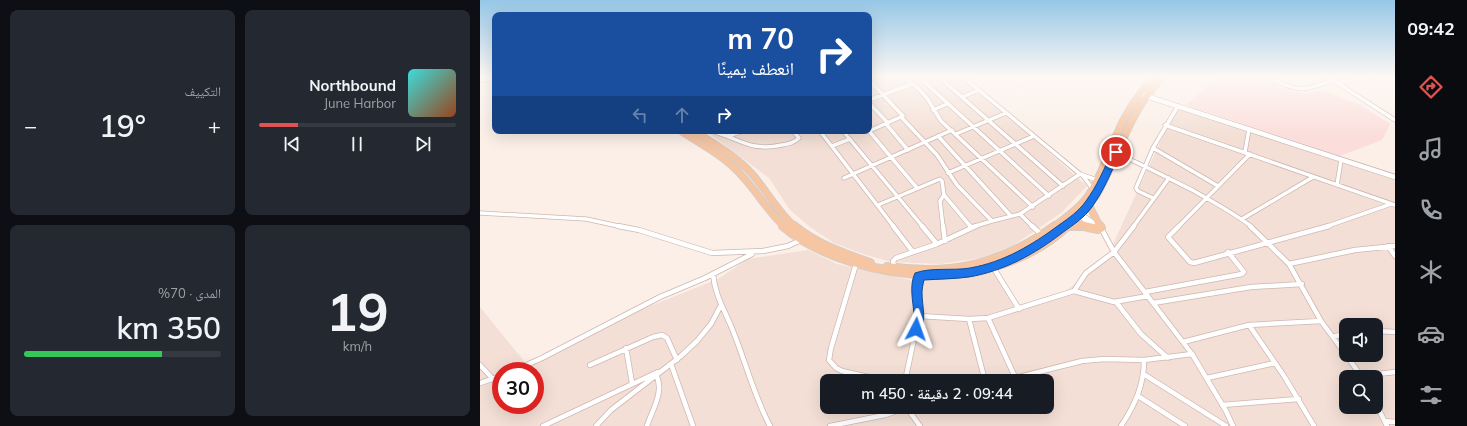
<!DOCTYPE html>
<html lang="ar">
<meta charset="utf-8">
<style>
:root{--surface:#171b24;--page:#242831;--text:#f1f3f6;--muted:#9ea1a6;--line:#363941;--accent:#df5452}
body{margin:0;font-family:Mulish,"Noto Naskh Arabic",sans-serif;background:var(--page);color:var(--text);direction:rtl;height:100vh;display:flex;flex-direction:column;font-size:15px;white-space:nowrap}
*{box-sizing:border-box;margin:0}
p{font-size:13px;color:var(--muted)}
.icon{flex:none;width:22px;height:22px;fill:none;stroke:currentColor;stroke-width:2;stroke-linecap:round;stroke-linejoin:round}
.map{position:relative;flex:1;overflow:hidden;direction:ltr}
.drawer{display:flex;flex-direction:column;gap:10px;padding:10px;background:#0d0f14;width:480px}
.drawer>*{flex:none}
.banner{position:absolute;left:12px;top:12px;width:380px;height:122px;border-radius:8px;box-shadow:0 4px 16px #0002;direction:rtl;background:#1a4fa0;color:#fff;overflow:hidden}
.controls{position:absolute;left:859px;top:318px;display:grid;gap:8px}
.controls a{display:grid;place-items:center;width:44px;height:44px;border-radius:8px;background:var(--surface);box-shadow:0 4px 16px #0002;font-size:20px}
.speed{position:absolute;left:12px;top:362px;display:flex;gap:8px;font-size:20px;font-weight:700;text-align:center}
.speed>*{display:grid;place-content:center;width:52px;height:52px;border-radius:50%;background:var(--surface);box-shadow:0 4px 16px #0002;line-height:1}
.speed .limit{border:6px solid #d22;background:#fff;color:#111}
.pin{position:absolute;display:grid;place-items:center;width:34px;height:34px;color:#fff;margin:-17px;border:2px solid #fff;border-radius:50%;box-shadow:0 1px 4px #0007}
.me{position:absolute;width:44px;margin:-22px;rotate:4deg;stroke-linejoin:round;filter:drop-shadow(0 0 3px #0008)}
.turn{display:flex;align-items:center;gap:14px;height:84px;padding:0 12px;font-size:18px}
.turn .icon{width:52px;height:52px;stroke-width:2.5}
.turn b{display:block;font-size:28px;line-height:34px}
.lanes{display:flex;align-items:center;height:38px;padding:0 12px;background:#0003;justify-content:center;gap:20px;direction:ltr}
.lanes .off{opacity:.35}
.big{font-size:30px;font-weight:600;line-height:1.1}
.drawer .widget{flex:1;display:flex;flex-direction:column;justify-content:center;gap:6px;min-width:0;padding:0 14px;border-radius:8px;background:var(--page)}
.drawer .dial{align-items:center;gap:0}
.dial b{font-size:52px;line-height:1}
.song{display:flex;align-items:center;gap:12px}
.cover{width:48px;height:48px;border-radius:6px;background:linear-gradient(135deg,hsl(180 70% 55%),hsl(20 70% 35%))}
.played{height:4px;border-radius:2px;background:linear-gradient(90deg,var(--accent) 20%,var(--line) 20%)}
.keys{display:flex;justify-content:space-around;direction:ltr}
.heat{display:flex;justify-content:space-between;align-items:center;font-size:22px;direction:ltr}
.charge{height:6px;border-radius:3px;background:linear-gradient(90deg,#34c759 70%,var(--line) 0)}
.drawer .tiles{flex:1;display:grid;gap:10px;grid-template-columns:repeat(2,1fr)}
.trip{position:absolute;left:340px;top:374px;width:234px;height:40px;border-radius:8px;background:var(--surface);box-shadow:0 4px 16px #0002;font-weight:600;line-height:40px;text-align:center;direction:rtl}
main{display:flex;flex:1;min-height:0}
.tab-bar{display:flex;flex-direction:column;width:72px;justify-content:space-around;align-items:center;background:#090b0e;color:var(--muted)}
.tab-bar .icon{width:28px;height:28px}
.tab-bar .active{color:var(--accent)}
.tab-bar b{font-size:18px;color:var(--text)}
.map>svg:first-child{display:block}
.residential{fill:#f3dfd5;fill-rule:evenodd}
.commercial{fill:#fbdedb}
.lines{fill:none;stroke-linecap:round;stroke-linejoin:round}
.minor-far1-casing{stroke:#cfb7b0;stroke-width:5}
.minor-casing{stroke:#cfb7b0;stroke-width:6}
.tertiary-casing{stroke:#cfb7b0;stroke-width:6}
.primary-far1-casing{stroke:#d5cbc9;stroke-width:8}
.primary-casing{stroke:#d5cbc9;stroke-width:10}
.minor-far1{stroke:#fff;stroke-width:3.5}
.minor{stroke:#fff;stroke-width:4.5}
.tertiary{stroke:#fff;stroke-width:4.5}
.primary-far1{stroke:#f6c6a3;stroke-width:6}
.primary{stroke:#f6c6a3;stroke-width:8}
.route{fill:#1a73e8;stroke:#114b97}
</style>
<main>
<nav class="tab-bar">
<b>09:42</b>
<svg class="icon active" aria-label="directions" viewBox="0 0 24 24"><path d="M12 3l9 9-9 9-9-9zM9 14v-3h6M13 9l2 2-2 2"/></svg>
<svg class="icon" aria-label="music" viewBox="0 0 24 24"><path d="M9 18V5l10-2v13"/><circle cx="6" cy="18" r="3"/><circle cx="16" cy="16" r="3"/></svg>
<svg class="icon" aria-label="phone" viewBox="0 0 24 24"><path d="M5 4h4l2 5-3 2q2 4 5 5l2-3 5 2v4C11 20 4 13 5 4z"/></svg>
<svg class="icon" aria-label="climate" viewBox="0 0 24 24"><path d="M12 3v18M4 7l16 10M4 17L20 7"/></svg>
<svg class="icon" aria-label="car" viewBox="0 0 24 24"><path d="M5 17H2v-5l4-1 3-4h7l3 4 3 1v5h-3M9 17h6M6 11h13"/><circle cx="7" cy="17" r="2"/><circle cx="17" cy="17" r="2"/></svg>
<svg class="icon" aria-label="filters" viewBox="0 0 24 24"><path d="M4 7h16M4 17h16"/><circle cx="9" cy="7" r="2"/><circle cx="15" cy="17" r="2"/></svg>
</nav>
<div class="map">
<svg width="915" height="426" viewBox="0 0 915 426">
<rect width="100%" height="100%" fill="#fbefe7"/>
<path class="residential" d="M389 77H483L607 186 581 213 531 247 508 257 460 264 411 262 383 254 354 243 330 227 310 210 289 178 226 131H389Z
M696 108 915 178V426H0V307L48 366 135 320 238 279 268 259 328 250 357 264 435 281 513 270 539 311 585 292 627 257ZM866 325H896V355H866ZM21 371H55V405H21ZM866 377H896V407H866ZM347 381H567V407H347Z"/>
<path class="commercial" d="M739 77H785L803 89 823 94 842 90 882 106 910 124 902 140 860 156 706 105Z"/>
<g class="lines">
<defs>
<path id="minor-far1" d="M422 77 437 87 447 98 461 121 553 207
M439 77 569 196
M459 77 583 186
M483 77 600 174 617 180
M789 77C815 92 825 92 852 80
M848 77 915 120
M389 80 423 116 389 131
M857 83 888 77
M482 97 499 90
M389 100 432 84
M389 103 408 123
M453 110 467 104
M422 118 457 155 477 185 512 221 540 214
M406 124 428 150
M685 125 915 205
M231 131C260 138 268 152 302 145 308 144 314 143 319 138L313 131
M340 131 414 227
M363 131 443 227
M389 131 437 188
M476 134 526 113
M248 136 263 131
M458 136 531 216
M352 146 370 139
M673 148 738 186
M765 152 769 129
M636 153C663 165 688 178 714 191 733 202 754 213 772 227
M468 173 554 136
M603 176 612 188
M364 178 472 130
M857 185 861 160
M673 198 658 191 656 188 673 148 698 106
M398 205 460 179 462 181 464 195 491 227
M599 212 619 227
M0 213 106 219 143 227
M596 214 612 225
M762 219 833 177
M463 227 460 201 464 195
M492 227 512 221
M553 227 540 214 600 174
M653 227 689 178
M698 227 770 154
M845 227 911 204"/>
<path id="minor" d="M138 226 159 230 232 253 283 251 308 246 321 240
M413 226 433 252
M463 226 465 241
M490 226 491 227
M552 226 562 235
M618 226 621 228 634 252 712 354 746 411 753 426
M699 226 688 237 710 262 714 263 849 226
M770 226 809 264 841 321 866 355
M457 244 496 226
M908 246 915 256
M376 264 351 348 349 360 356 368 362 371 406 381
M809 264 875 250 915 246
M513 267 539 309
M414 268 413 261 416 258 457 244 442 226
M233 274C235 295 243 307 251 326 265 359 273 394 290 426
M594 291 634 302 668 296
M665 292 762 274 764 272 748 252
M636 302 661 334 688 358
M673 303 771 287 822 284
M439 316 489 319 508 318 594 291 606 273 634 252 654 226
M508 318 535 377
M489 319 505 381
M769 325 804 376 834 426
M896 331 915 332
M853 337 866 333
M703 342 769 325 841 321
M146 348 152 383
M866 355 882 377
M191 364 213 426
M0 365 13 379
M110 365 173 337 182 335 187 338 197 360
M33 371 62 358 180 297 225 278 272 254
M665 375 746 426
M882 376 915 372
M727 378 795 363
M425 381 439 316 436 293 439 276
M523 381 602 361 624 359 664 360 712 354
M0 383 21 376
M658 396 705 426
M896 404 907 426
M742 405 819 399
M427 408 440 426
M905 421 915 422
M63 426 178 372
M116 426 131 410 201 356 217 341 231 324 241 305
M167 426C172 410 185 391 176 375
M350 426 405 415 429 407
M641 426C655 405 664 385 664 360"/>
<path id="tertiary" d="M0 79 15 80
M660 94 915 177"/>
<path id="primary-far1" d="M201 131C223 145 246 157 263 177 278 193 288 212 305 227
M214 131C234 144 256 156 272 174 287 191 297 211 315 227
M609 205 620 227
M587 226 607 227
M573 227C585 218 599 209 608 196 620 179 626 158 635 138 644 116 657 95 674 77
M586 227 607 207 616 196C639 156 649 110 683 77"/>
<path id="primary" d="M303 226C324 244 347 254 373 262 443 284 530 279 587 226
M314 226C336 244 363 254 390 263
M587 226H604L618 229
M620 226 621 228
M407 267C472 276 522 265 575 226"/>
</defs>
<use href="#minor-far1" class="minor-far1-casing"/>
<use href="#minor" class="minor-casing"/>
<use href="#tertiary" class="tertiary-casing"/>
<use href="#primary-far1" class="primary-far1-casing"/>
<use href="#primary" class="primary-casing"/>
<use href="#minor-far1" class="minor-far1"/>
<use href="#minor" class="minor"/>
<use href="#tertiary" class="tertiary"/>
<use href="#primary-far1" class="primary-far1"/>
<use href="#primary" class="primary"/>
</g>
<linearGradient id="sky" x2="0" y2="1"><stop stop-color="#96c7e6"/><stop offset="0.56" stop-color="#fdf8f4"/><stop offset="1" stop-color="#fdf8f4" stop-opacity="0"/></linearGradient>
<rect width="915" height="137" fill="url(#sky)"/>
<path class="route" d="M636 150 640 152C632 171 624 190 612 207 604 218 593 225 582 233 555 254 524 271 489 277 474 279 459 279 444 280 443 284 442 289 442 293 442 307 447 319 440 333L436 334 433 333C430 326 434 321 434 314 433 301 429 286 435 273 452 267 472 271 490 268 524 262 552 245 579 225 589 218 599 211 606 201 617 186 624 169 632 152Z"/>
</svg>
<div class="controls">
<a><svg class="icon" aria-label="sound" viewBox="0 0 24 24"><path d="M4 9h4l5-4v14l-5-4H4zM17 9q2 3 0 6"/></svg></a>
<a><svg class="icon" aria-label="search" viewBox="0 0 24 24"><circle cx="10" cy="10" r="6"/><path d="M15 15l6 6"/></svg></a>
</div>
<div class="speed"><div class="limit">30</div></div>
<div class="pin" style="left:636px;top:152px;background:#d93025"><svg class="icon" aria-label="arrive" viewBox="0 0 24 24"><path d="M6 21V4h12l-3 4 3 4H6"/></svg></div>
<svg class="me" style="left:436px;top:329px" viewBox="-20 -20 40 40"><path d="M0-17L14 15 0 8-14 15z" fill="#1a73e8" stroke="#fff" stroke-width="4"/></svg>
<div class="trip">09:44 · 2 دقيقة · 450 m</div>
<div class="banner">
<div class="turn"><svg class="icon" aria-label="right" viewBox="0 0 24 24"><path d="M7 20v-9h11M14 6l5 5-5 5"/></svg><div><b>70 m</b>انعطف يمينًا</div></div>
<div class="lanes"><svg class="icon off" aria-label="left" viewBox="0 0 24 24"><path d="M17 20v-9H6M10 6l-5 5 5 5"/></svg><svg class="icon off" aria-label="ahead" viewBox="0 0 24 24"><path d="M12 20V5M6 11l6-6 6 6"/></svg><svg class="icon" aria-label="right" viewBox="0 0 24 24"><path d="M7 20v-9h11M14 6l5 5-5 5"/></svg></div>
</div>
</div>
<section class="drawer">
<div class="tiles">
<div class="widget">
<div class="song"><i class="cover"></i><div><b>Northbound</b><p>June Harbor</p></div></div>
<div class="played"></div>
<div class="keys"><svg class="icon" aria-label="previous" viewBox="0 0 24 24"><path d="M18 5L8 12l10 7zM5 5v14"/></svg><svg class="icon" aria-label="pause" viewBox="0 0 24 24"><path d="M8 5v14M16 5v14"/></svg><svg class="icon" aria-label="next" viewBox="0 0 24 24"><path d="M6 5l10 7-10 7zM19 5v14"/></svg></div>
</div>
<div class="widget"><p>التكييف</p>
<div class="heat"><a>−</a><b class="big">19°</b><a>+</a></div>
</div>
<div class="widget dial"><b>19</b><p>km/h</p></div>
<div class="widget"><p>المدى · 70%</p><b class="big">350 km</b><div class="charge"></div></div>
</div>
</section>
</main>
